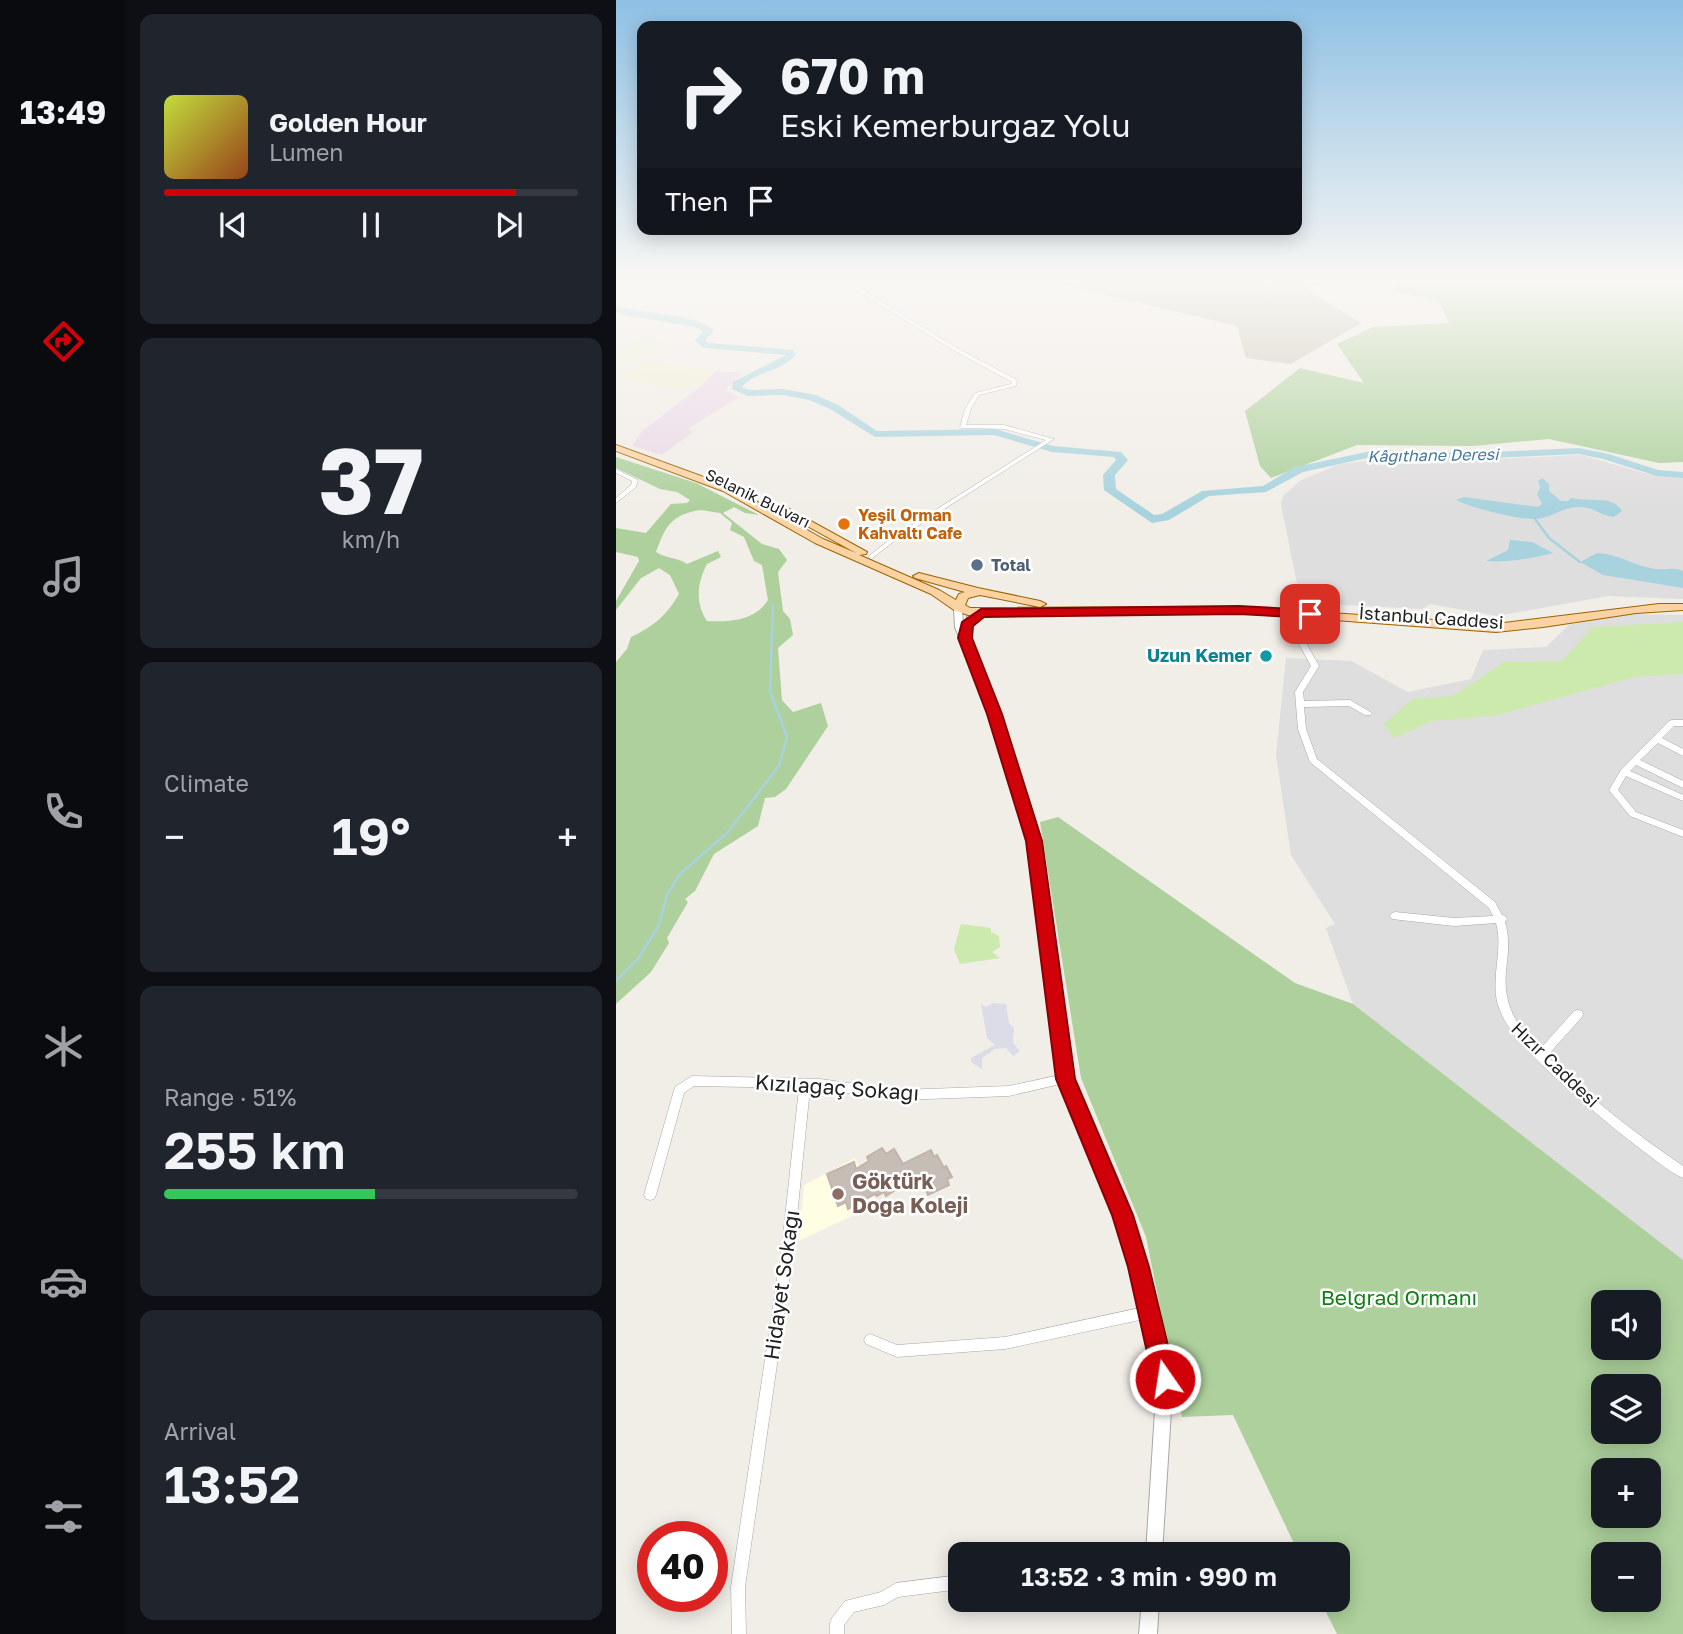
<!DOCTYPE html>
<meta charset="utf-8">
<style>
:root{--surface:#171b24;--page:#20242c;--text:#f1f3f6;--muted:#9ea1a6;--line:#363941;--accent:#d00108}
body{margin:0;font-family:"Golos Text",sans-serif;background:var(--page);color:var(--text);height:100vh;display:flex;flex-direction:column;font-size:26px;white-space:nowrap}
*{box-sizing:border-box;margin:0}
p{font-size:23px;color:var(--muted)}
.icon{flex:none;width:38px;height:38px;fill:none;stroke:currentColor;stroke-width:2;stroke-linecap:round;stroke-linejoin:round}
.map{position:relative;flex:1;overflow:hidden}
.sheet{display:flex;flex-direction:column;gap:14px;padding:14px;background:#0d0f14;width:490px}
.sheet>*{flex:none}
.banner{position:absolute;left:21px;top:21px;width:665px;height:214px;border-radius:14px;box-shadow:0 4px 18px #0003;background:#171b24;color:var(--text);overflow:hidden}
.buttons{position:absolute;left:975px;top:1290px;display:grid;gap:14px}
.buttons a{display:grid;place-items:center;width:70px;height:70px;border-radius:14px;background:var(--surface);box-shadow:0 4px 18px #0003;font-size:35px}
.speed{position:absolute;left:21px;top:1521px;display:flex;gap:14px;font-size:35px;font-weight:700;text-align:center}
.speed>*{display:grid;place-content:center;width:91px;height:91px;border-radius:50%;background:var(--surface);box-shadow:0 4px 18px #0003;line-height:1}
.speed .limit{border:10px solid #d22;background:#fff;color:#111}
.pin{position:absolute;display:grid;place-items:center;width:60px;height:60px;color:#fff;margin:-30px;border-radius:14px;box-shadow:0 4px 10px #0006}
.me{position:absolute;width:77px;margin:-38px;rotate:347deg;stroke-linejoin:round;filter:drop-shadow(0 0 5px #0008)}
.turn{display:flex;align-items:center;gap:24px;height:147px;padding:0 28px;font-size:32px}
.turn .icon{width:91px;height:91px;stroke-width:2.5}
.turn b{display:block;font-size:49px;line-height:60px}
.then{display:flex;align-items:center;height:66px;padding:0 28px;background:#0003;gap:14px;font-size:26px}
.big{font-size:52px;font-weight:600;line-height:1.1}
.sheet .card{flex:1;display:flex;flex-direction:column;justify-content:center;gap:10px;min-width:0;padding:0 24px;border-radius:14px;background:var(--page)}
.sheet .dial{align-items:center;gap:0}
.dial b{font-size:91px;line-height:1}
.song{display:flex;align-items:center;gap:21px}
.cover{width:84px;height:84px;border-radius:10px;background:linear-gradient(135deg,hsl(70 70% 55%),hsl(20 70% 35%))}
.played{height:7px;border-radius:4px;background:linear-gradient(90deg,var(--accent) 85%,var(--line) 85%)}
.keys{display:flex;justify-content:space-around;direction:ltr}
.heat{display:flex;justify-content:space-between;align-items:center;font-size:38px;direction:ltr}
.charge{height:10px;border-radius:5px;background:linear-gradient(90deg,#34c759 51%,var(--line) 0)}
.trip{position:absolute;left:332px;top:1542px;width:402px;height:70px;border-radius:14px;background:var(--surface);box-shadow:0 4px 18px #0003;font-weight:600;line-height:70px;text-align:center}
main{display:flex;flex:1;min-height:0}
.dock{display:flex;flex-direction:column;width:126px;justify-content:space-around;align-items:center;background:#090b0e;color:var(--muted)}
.dock .icon{width:49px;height:49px}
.dock .on{color:var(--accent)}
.dock b{font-size:32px;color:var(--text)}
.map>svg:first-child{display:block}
.residential{fill:#dfdede}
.industrial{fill:#ead9e7}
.education{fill:#fffee2}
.construction{fill:#c6c5b2}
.farmland{fill:#eeefd3}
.grass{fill:#cdeaae}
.forest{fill:#add09c;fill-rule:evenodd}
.plaza{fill:#dbdce7}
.water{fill:#a8d3de}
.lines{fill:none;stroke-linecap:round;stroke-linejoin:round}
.stream{stroke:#a8d3de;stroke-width:2.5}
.river{fill:#a8d3de;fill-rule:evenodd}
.building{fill:#c6bdb6;stroke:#c3b4a9;stroke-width:2}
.minor-casing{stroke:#a8a8a8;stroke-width:1}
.tertiary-casing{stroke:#a8a8a8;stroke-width:2}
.primary-casing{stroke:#9c6401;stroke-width:2}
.minor{fill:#fff;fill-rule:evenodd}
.tertiary{fill:#fff;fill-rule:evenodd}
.primary{fill:#fbd2a2;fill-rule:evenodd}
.route{fill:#d00108;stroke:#870105;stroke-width:2}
.food-dot{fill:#e8710a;stroke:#fff;stroke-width:2.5}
.service-dot{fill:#5c6f8a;stroke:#fff;stroke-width:2.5}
.culture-dot{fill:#0f9aa8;stroke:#fff;stroke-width:2.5}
.education-dot{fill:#8d6e63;stroke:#fff;stroke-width:2.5}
.labels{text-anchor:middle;stroke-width:5;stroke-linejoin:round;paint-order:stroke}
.far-water-label{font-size:16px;font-style:italic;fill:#4677a1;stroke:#fff}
.far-street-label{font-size:16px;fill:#212121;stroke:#fff}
.far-food-label{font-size:16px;font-weight:bold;fill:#c56008;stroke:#fff;text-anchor:start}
.far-service-label{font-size:16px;font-weight:bold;fill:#4e5e75;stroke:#fff;text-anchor:start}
.street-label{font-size:18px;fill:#212121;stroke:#fff}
.culture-label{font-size:18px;font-weight:bold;fill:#0d838f;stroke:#fff;text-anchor:end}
.near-street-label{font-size:21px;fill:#212121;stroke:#fff}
.near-education-label{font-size:21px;font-weight:bold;fill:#785e54;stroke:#fff;text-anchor:start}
.near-park-label{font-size:21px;fill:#0d8113;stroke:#fff}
</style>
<main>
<nav class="dock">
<b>13:49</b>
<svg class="icon on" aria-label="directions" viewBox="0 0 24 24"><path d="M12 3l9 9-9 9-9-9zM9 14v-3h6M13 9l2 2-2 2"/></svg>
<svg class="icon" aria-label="music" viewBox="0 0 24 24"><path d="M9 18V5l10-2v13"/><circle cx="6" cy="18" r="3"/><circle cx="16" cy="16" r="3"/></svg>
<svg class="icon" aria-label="phone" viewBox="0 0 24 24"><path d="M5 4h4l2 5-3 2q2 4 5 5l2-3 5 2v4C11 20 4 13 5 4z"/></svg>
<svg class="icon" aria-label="climate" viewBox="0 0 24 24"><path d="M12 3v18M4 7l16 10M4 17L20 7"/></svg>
<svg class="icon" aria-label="car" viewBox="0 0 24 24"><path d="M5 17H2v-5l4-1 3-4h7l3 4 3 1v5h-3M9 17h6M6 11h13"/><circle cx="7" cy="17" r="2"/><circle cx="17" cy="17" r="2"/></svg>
<svg class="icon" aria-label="filters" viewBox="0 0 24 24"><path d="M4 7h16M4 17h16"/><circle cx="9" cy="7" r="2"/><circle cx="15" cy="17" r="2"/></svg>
</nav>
<section class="sheet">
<div class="card">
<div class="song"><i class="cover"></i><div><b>Golden Hour</b><p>Lumen</p></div></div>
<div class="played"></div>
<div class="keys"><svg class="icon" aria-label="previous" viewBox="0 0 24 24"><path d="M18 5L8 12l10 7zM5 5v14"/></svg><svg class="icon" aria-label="pause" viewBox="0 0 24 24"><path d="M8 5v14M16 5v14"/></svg><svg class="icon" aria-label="next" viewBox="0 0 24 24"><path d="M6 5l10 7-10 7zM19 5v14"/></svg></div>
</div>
<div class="card dial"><b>37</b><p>km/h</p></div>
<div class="card"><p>Climate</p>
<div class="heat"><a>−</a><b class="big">19°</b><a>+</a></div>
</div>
<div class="card"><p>Range · 51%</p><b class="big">255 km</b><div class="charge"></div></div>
<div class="card"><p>Arrival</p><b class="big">13:52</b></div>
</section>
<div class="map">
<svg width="1067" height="1634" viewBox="0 0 1067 1634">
<rect width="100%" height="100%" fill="#f1ede7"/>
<path class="residential" d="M965 455 1028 473 1067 477V599L992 596 881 616 814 604 806 609 688 603 682 589 665 504 667 496 685 480 724 464 776 458 857 460Z
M1009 614 1067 615V1260L737 1004 710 928 719 924 675 855 660 755 670 658 735 661 792 692 855 679 867 650 930 647 953 625Z"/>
<path class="industrial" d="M100 371 127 373 109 390 122 397 72 429 77 432 46 455 16 446 26 431 85 386Z"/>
<path class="education" d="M239 1158 261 1204 183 1241 188 1185Z"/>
<path class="construction" d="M432 281H722L688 288 745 323 675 364 630 358 621 326Z"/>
<path class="farmland" d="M32 334 50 344 22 359 0 356V352Z
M29 362 92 370 96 372 85 386 57 388 5 380Z"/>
<path class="grass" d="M1067 622V674L1019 677 878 716 816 721 778 738 767 724 797 699 837 696 888 662 946 661 977 627Z
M345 924 375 928V932L383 936 384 947 376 952 384 958 344 964 338 949Z"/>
<path class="forest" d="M780 281H1067V462L1043 463 933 439 857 446 741 445 655 478 644 466 629 411 684 368 748 383 721 344 757 327 833 323 823 301 780 292Z
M0 457 80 483 143 515 129 513 118 507 107 513 146 544 163 549 171 560 162 572 167 611 174 619 177 635 162 648 166 700 177 712 205 703 212 726 170 789 159 797 149 798 142 826 98 854 79 891 69 899 72 902 51 938 53 943 35 972 0 1004V662L11 649 15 637C37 627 51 615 63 594L54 575 43 568 25 578 0 610V601L23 561 22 557 0 552V528L30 533 55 504 71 503 74 500 61 492 44 489 0 468ZM85 510 104 513 116 523 114 530 128 537 138 561 146 565 152 600C139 621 113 622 91 621 79 603 81 583 91 564L105 557 102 551 71 564C62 557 50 559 40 552 49 527 55 514 85 510Z
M442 817 679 983 737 1004 1067 1260V1634H721L704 1600H723V1554H683L617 1415 566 1417 530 1237 465 1078 424 822ZM987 1302H1032V1348H987ZM987 1386H1032V1432H987ZM987 1470H1032V1516H987ZM987 1554H1032V1600H987Z"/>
<path class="plaza" d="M377 1003 390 1004 393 1023 398 1028 397 1043 404 1051 397 1056 390 1048 379 1049 366 1058V1069L356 1063 355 1058 379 1045 371 1038 365 1004 370 1007Z"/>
<path class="water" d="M926 478 933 484V491L945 501H952L955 498C972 502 998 495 1006 511L998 517C985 516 976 506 962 507 947 507 935 518 920 519 903 520 856 508 840 500L848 497 922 507 926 504 921 494 924 487 922 481Z
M894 540 916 542 937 553C919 558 888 563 870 561L892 550Z
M981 553C1003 554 1019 566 1039 569 1049 570 1058 567 1067 571V588L987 575 964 562Z"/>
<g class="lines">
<path class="stream" d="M919 519 933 538 964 562
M0 981 22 959 43 925 51 895 64 874 112 832 163 766 171 737 154 691 157 605"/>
<path class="river" d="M0 306C28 314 77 313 98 330L89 340 93 343 177 350 180 355C166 371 138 372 126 387L133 390 167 389 200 395 222 405 261 431 379 429 437 446 505 452 512 460 499 475 500 489 538 515 546 514 586 491 647 486 679 467 760 450 853 453 963 448 993 454 1042 470 1067 472V478L1041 476 987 459 963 454 853 459 760 456 687 472 650 492 593 496 553 520 536 523 488 490 487 475 500 460 498 457 436 452 378 435 259 437 214 409 193 400 167 395 132 396 116 389 117 382 170 355 88 348 79 341 87 331 79 327 8 315 0 312Z"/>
</g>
<path class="building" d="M266 1148 270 1154 278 1149 287 1164 315 1150 318 1157 321 1155 328 1168 330 1166 336 1177 331 1179 333 1185 312 1195 307 1183 301 1186 298 1178 270 1196 268 1192 261 1196 259 1194 232 1209 230 1202 222 1206 211 1174 238 1162 240 1169 253 1161 251 1157Z"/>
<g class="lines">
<defs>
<path id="minor" d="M226 281H232L341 348 401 380 400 386 363 395 355 409 350 425H388L438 439 281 539 255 559 252 557 253 556 277 537 430 440 388 429 345 428 344 427 349 409 359 393 395 384 396 382 337 350Z
M0 469 22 480 20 487 0 503V498L15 485 16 481 0 473Z
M680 622H686L687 624 688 639 703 666 687 692 688 701 734 700 756 713 755 715H749L733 706 688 707 690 729 701 759 879 902 886 915 889 916 891 919 889 922C894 939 892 954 890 971 887 1005 900 1026 924 1049L958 1011 962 1010 966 1011 967 1014 966 1017 931 1056C972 1097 1019 1133 1067 1166V1178C1053 1172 1040 1160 1027 1151 992 1124 957 1095 925 1064 909 1048 891 1030 883 1008 873 980 888 951 880 923L838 926 776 919 774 916 776 913 779 912 838 918 877 916 873 908 694 762 682 729 679 692 695 666 680 639Z
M1056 720H1067V726H1058L1046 738 1067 749V756L1042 743 1024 760 1067 781V788L1020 765 1014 771 1067 795V801L1010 776 1002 790 1020 812 1067 830V837L1014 816 993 790 1005 770 1053 721Z
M449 1074 453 1076 454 1079 453 1082 393 1096 284 1100 194 1088 178 1246 129 1587 130 1634H116L115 1587 166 1246 183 1088 78 1086 68 1093 40 1195 38 1199 34 1200 30 1199 28 1195 59 1087 76 1076 204 1079 284 1090 393 1086Z
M533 1306 537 1308 539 1312 537 1316 533 1318 389 1349 281 1357 250 1344 248 1340 250 1336 254 1334 281 1345 389 1337Z
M539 1541 544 1543 546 1548 544 1553 541 1554H497L499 1549 504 1547Z
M345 1575V1589L282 1597 268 1605 238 1612 228 1625V1634H214V1623L216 1618 229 1601 265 1592 280 1583Z"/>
<path id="tertiary" d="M342 605 346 608 347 627 351 617 365 610 369 613 358 620 353 639 378 698 423 841 455 1079 479 1138 513 1215 529 1267 557 1379 546 1554H530L541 1379 515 1267 499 1215 465 1138 443 1079 413 841 368 698 339 627 338 608Z
M526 1600H543L541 1634H523Z"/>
<path id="primary" d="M0 445 115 487 207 539 240 553 157 507 162 504 166 505 251 552 250 554 243 555 323 590 340 600 343 594 349 592 299 578 297 576 303 573 362 588 424 601 430 604 424 607 364 595 352 598 349 605 354 608 623 607 880 624 1043 604H1067V610L1020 613 927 627 880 632 623 613 352 615 338 610 315 594 199 543 107 491 0 451Z"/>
</defs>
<use href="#minor" class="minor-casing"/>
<use href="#tertiary" class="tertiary-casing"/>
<use href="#primary" class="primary-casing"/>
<use href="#minor" class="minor"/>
<use href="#tertiary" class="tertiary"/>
<use href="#primary" class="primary"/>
</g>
<linearGradient id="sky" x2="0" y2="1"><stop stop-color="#8ec0e4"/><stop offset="0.55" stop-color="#f9f7f4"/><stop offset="1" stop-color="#f9f7f4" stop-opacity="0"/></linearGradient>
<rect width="1067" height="510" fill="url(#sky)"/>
<path class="route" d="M623 606 694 610 701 614 694 618 623 614 368 617 357 626 356 638 386 714 426 841 459 1079 517 1215 533 1267 560 1379 557 1387 549 1391 540 1387 537 1379 512 1267 496 1215 440 1079 410 841 371 714 342 638 346 622 365 609Z"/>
<circle class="food-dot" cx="228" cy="524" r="7"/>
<circle class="service-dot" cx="361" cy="565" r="7"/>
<circle class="culture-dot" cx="650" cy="656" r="7"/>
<circle class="education-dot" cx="222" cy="1194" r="7"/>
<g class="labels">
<g class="far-water-label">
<text transform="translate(817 455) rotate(-1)" y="6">Kâğıthane Deresi</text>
</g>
<g class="far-street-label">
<text transform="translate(142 498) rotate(26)" y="6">Selanik Bulvarı</text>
</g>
<g class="far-food-label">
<text x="242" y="521">Yeşil Orman<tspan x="242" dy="18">Kahvaltı Cafe</tspan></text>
</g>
<g class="far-service-label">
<text x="375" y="571">Total</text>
</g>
<g class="street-label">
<text transform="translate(815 618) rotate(4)" y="6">İstanbul Caddesi</text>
<text transform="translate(939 1065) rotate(44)" y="6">Hızır Caddesi</text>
</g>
<g class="culture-label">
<text x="636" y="662">Uzun Kemer</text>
</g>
<g class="near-street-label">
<text transform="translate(221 1088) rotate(4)" y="7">Kızılağaç Sokağı</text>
<text transform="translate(166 1285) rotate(-82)" y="7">Hidayet Sokağı</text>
</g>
<g class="near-education-label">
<text x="236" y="1189">Göktürk<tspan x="236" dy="24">Doğa Koleji</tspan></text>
</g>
<g class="near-park-label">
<text x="783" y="1305">Belgrad Ormanı</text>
</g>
</g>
</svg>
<div class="buttons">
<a><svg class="icon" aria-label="sound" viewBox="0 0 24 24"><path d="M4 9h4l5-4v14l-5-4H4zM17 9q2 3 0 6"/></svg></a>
<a><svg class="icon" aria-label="layers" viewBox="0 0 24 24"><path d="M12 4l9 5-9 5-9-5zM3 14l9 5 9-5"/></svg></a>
<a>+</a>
<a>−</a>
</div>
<div class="speed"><div class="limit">40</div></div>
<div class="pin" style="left:694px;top:614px;background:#d93025"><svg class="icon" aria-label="arrive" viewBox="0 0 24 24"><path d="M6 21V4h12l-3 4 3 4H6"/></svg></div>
<svg class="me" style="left:549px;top:1379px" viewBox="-20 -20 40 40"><circle r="17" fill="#d00108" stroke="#fff" stroke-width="3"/><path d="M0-11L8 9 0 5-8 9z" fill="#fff"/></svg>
<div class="trip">13:52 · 3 min · 990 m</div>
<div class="banner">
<div class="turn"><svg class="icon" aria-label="right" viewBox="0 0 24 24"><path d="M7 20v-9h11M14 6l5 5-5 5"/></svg><div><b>670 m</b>Eski Kemerburgaz Yolu</div></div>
<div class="then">Then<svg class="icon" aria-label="arrive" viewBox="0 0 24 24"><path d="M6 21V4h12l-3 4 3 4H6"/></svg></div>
</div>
</div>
</main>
